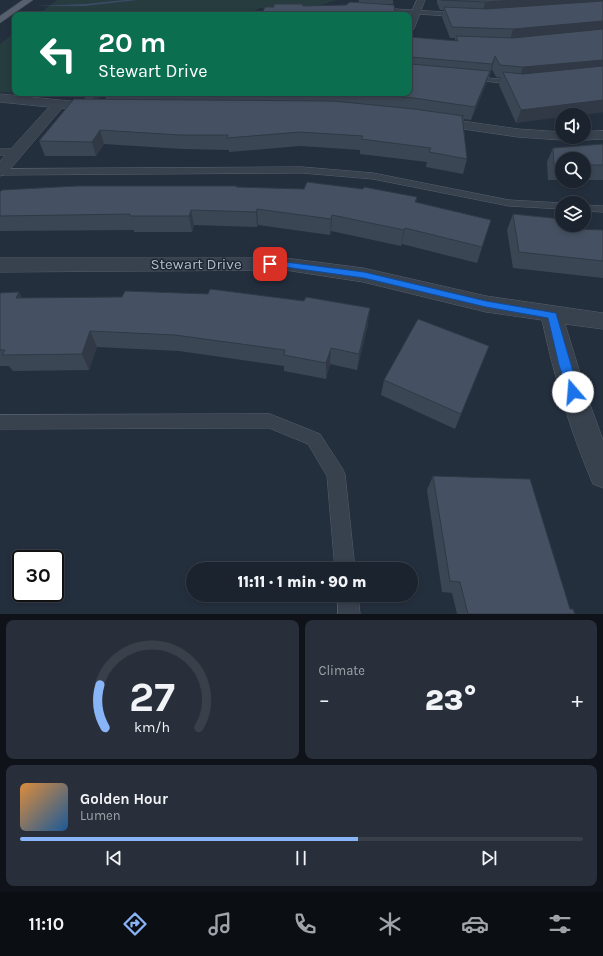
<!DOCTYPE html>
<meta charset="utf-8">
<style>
:root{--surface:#1b232e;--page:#282f3a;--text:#f1f3f6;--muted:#a0a4aa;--line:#39404a;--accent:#8ab4f8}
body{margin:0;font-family:Karla,sans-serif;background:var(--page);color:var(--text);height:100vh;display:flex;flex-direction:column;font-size:15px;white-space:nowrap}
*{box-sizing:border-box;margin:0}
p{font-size:13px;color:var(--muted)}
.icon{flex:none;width:22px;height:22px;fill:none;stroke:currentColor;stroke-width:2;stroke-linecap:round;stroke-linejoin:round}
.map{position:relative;height:614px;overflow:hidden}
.sheet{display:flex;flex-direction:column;gap:6px;padding:6px;background:#0f1319;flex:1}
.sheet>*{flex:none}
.hud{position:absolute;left:12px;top:12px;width:400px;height:84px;border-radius:8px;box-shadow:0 2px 6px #0003,0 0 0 1px var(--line);background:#0b6e4f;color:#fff;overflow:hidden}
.tools{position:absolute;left:555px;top:108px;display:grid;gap:8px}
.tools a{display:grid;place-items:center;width:36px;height:36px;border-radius:50%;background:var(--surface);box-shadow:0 2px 6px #0003,0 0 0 1px var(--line);font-size:20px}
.speed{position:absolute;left:12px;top:550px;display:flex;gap:8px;font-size:20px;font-weight:700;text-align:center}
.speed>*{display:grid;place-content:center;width:52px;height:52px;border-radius:50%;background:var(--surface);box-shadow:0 2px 6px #0003,0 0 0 1px var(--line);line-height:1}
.speed .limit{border:2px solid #111;border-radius:6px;background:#fff;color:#111}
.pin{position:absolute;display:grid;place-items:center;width:34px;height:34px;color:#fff;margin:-17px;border-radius:8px;box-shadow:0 2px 6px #0006}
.me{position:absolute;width:44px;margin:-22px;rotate:342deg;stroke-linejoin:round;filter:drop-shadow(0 0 3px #0008)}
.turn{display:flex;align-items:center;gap:14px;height:84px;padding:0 20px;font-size:18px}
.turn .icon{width:52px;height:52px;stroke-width:2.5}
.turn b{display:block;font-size:28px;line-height:34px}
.big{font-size:30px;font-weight:800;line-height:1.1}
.sheet .tile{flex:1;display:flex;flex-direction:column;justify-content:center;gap:6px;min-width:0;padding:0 14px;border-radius:8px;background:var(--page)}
.sheet .dial{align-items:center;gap:0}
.dial svg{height:104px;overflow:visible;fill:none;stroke:var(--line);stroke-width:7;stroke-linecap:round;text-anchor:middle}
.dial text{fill:var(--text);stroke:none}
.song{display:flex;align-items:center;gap:12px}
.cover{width:48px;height:48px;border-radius:6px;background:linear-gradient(135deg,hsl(30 70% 55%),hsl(210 70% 35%))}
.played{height:4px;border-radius:2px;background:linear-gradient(90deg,var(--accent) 60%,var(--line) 60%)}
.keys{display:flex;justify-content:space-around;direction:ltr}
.heat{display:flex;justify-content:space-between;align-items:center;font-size:22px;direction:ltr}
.sheet .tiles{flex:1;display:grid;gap:6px;grid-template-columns:1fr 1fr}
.tile:last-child{grid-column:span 2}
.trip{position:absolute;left:186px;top:562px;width:232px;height:40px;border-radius:20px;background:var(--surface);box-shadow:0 2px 6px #0003,0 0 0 1px var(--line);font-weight:800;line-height:40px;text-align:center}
.dock{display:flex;height:64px;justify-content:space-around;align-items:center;background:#0b0e12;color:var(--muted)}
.dock .icon{width:28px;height:28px}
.dock .selected{color:var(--accent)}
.dock b{font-size:18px;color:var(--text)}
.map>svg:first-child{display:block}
.green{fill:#263c3f}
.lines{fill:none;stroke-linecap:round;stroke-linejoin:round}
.stream{fill:#394c67;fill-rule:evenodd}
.lane-casing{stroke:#565f6c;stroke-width:1}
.street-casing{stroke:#565f6c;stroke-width:1}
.primary-casing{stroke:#414a57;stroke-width:1}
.lane{fill:#38414e;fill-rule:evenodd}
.street{fill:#38414e;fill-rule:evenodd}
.primary{fill:#56606e;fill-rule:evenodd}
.wall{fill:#3b4654}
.shaded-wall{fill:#303945}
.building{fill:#455162;stroke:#303945}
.route{fill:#1a73e8;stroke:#114b97}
.labels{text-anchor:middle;stroke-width:3;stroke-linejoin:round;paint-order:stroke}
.street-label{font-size:15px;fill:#b4bcc9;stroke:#1d2633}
</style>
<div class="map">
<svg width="603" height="614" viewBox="0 0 603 614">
<rect width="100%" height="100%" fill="#242f3e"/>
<path class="green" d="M57 0H337L318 6 260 8 247 15H37Z
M15 32V93L0 92V44Z"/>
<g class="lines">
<path class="stream" d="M125 0H137L85 6H37L85 4Z"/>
<defs>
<path id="lane" d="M379 8 461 13 464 15 461 17 377 11Z
M469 76 518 81 522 83 518 85 467 79V77Z
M0 149H16L20 152 16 155H0Z
M302 167 373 173 509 200 562 203V209L509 206 373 179 302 173 0 175V169Z
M584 205 603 206V212L584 211Z
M270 414 320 434 342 468 345 474 355 569H335L327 476 308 444 269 428 0 429V415Z
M338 595H358L360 614H338Z"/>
<path id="street" d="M417 0H425L414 29 409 32V18Z
M0 94 99 104 104 105 106 108 104 111 99 112 62 108 6 174 0 176V161L49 107 0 102Z
M434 117 518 129 562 132V137H569L562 140 518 137 429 124 427 121 429 118Z
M603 131V139L584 140 577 137H584V132Z
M0 258H285L363 268 486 296 603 313V329L565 324 587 396 603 440V488L593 484C570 431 554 376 542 320L486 312 363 282 285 270 0 272Z"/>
<path id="primary" d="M23 0H33L0 23V16Z"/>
</defs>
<use href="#lane" class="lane-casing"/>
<use href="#street" class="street-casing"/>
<use href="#primary" class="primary-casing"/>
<use href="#lane" class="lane"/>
<use href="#street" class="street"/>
<use href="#primary" class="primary"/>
</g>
<path class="wall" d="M359 0H393V4L303 6 346 5 358 3Z
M437 0H603V112L581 115H562L516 123 499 85 501 78 496 77 492 69 489 77H488L486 84 471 120 464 119 463 122 467 159 463 174 426 167 427 162 360 154V150L300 146 229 152V150L183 149 104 144 96 156H45L39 141 85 99 84 93H102L98 99H106L104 93H409V37L455 41V38H450L442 17 444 10H440L437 3Z
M603 144V180H584V159H562V180H548L547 162 553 148Z
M237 186V187L417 197 416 202 491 220 477 263 402 244 401 246 331 231 330 235 258 225 257 227 194 225 192 232H134V230L0 231V192Z
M513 214 577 229 603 230V278L513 268 507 230Z
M19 292 22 298 368 324 357 370 330 364 326 379 284 371V366L179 351 97 347 89 370 13 371 9 366H0V293Z
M489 346 455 429 381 395 384 380Z
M433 476 575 614H457L452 593 442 592 427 490Z"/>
<path class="shaded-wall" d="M517 0H603V4L483 12 485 2Z
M603 21V32L510 40 513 29Z
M495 56 492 69 489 77 492 64Z
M603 60V72L519 79 523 67Z
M490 71 486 84 471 120 475 107Z
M93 93H102L95 102Z
M603 100V112L581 115H562V117L516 123 521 110Z
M100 130 104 144 96 156 92 142Z
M257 209 258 225 257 227 256 212Z
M191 210 194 225 192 232 189 216Z
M332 215 331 231 330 235 331 219Z
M405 228 402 244 401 246 404 230Z
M19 292 28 309 16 298Z
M370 308 368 324 357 370 359 354Z
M90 331 97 347 89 370 82 354Z
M331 348 330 364 326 379V363Z"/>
<path class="building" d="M441 0H517L485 2Z
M603 1V21L513 29 452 27 444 7 486 9Z
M350 2 394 5 395 15H261L265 7H274V4H302L303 6 346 5Z
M603 29V60L523 67 500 65 495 56 492 64 411 57 409 59 411 64 490 71 475 107 414 98 361 93H409V37L458 41 456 36 513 38Z
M603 66V100L521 110 503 72 523 74Z
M74 99 333 101 414 109 464 116H462L467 159 429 152 431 148 361 139 363 136 300 132 227 138 228 135H180L100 130 92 142 39 141Z
M603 144V165H584V159H562V165H554L553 148Z
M307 182 363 189 364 187 417 197 415 202 491 220 482 247 405 228 404 230 332 215 331 219 257 209 256 212 191 210 189 216H130V214L0 216V192L2 190 77 186H237L236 187 304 189Z
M513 214 562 219V225H576L577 229 603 230V261L519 252Z
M210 289 304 301 306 297 370 308 359 354 331 348 326 363 284 355 285 350 175 335 90 331 82 354 2 355 5 350H0V293L19 292 16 298 122 297 125 291 208 294Z
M418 319 489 346 461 414 384 380Z
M433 476 530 479 570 609H573L575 614H468L460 582 450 581Z"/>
<path class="route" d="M267 262H285L364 272 486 301 556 313 579 392 577 396H570L568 392 559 365 548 318 486 307 364 278 285 267 267 266Z"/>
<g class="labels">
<g class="street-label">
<text x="196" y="269">Stewart Drive</text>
</g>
</g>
</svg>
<div class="tools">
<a><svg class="icon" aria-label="sound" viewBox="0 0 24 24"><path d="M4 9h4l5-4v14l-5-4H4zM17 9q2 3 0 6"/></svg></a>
<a><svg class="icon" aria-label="search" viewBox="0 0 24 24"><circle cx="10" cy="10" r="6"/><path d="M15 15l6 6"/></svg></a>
<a><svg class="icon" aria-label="layers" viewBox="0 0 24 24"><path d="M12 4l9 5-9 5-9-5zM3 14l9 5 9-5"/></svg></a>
</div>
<div class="speed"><div class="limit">30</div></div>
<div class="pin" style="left:270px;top:264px;background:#d93025"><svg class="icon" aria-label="arrive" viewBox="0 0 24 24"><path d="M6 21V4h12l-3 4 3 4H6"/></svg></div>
<svg class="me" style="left:573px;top:392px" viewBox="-20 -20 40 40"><circle r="19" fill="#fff"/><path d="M0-13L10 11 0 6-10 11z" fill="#1a73e8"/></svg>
<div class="trip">11:11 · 1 min · 90 m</div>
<div class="hud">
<div class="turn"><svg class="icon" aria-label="left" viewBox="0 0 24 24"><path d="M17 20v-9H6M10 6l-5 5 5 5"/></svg><div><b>20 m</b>Stewart Drive</div></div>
</div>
</div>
<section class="sheet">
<div class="tiles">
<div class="tile dial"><svg viewBox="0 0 100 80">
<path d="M14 69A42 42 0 1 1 86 69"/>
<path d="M14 69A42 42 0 0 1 10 36" stroke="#8ab4f8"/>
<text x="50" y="56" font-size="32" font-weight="700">27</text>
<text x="50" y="72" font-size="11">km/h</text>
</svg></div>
<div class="tile"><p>Climate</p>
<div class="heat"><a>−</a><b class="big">23°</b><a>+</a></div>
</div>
<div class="tile">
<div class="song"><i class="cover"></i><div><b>Golden Hour</b><p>Lumen</p></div></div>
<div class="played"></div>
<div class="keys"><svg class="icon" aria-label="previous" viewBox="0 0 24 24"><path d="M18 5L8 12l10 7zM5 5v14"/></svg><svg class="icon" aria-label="pause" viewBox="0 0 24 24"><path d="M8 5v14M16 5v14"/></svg><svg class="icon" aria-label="next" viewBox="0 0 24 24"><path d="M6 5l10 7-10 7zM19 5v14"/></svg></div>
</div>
</div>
</section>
<nav class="dock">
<b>11:10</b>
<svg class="icon selected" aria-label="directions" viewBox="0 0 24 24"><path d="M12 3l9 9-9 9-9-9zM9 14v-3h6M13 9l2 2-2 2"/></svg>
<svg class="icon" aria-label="music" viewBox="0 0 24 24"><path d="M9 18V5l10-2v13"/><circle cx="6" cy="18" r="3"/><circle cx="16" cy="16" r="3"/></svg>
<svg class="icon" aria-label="phone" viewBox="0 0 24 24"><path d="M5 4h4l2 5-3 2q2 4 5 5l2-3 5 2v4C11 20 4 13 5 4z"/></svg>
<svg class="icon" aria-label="climate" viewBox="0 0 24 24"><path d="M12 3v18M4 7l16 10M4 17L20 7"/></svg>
<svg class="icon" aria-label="car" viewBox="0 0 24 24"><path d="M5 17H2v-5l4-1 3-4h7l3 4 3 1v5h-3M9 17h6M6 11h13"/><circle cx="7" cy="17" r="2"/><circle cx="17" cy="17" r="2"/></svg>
<svg class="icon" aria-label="filters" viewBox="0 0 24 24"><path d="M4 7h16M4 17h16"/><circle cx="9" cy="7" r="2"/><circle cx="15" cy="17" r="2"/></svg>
</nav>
